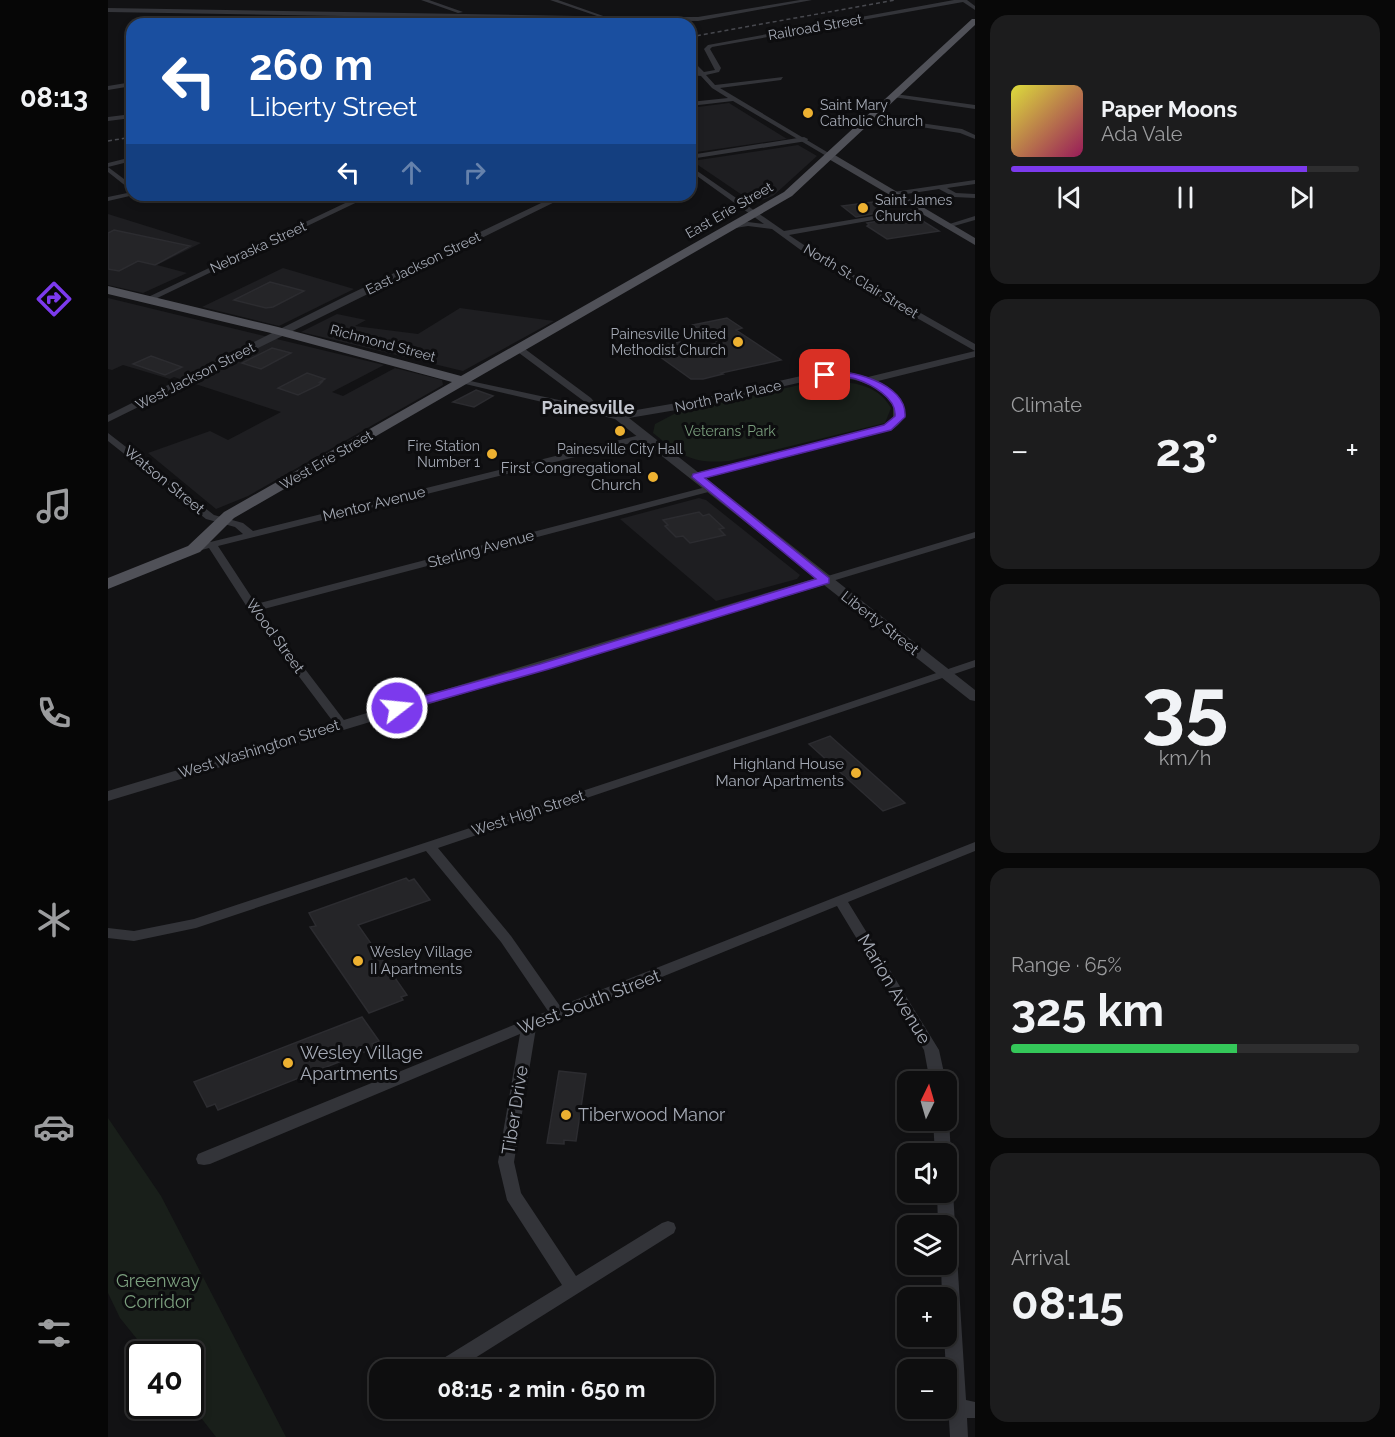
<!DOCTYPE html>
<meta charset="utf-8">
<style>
:root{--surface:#0e0e0f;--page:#1c1c1d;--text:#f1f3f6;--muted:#9b9c9e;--line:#2e2e2f;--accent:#7c3aed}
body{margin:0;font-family:Raleway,sans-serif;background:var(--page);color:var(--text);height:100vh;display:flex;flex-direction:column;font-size:22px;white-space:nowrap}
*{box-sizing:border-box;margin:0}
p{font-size:20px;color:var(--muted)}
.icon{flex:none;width:33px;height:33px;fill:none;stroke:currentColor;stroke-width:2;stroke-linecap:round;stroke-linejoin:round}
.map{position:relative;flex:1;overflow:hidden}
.panel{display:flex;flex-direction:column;gap:15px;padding:15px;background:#080808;width:420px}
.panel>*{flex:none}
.guide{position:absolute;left:18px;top:18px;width:570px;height:183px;border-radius:18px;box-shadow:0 3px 9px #0003,0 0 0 2px var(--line);background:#1a4fa0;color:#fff;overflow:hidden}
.needle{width:39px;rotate:5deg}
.controls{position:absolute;left:789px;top:1071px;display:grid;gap:12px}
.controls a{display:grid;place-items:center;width:60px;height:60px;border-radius:12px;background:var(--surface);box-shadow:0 3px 9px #0003,0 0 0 2px var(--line);font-size:30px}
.speed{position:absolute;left:18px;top:1341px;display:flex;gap:12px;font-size:30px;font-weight:700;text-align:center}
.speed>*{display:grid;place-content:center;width:78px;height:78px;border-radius:50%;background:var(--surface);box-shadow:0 3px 9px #0003,0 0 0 2px var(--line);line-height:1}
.speed .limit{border:3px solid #111;border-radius:9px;background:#fff;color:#111}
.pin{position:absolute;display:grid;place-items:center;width:51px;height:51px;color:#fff;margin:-26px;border-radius:12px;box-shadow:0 3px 9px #0006}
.me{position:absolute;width:66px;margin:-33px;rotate:74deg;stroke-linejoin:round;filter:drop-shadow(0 0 4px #0008)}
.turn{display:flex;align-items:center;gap:21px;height:126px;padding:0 24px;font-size:27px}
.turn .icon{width:78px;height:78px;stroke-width:2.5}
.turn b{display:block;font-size:42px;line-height:51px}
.lanes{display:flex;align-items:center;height:57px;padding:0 24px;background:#0003;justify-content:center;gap:30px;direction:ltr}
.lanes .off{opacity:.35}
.big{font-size:45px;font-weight:700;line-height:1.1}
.panel .tile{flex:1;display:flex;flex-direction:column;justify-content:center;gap:9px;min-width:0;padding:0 21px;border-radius:18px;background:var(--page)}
.panel .dial{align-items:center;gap:0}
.dial b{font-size:78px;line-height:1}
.song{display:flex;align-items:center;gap:18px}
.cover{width:72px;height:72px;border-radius:9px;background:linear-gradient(135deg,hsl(60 70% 55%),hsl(330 70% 35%))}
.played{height:6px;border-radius:3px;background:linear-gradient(90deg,var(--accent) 85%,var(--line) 85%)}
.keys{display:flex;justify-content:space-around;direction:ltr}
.heat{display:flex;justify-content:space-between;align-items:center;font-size:33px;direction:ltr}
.charge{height:9px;border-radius:4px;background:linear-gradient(90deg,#34c759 65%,var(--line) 0)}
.trip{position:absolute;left:261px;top:1359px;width:345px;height:60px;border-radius:18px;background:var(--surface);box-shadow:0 3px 9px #0003,0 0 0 2px var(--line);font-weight:700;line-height:60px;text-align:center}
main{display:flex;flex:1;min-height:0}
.tabs{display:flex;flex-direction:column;width:108px;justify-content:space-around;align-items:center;background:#060606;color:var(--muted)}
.tabs .icon{width:42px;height:42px}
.tabs .selected{color:var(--accent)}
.tabs b{font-size:27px;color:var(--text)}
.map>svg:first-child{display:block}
.built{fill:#1e1e21}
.green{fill:#191f1a}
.building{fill:#252528;stroke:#2c2c30;stroke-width:1.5}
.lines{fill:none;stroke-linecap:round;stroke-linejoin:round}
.minor{fill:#333439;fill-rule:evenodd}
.tertiary{fill:#333439;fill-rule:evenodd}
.secondary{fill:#424349;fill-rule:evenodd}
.primary{fill:#505158;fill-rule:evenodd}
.rail{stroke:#47484e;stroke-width:1.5;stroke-dasharray:4 3;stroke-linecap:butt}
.route{fill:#7c3aed;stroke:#51269a;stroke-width:1.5}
.poi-dot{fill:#edb131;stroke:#0d0d0f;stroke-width:2}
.labels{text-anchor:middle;stroke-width:6;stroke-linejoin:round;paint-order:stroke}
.far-street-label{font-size:14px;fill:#a4a9b4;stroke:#0d0d0f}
.far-poi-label{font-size:14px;fill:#a4a9b4;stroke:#0d0d0f;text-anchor:start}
.far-park-label{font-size:14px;fill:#7b9f7e;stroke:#0d0d0f}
.poi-label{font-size:15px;fill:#a4a9b4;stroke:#0d0d0f;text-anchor:end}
.street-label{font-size:15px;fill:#a4a9b4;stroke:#0d0d0f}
.far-district-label{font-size:18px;font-weight:bold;fill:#c5c8d0;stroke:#0d0d0f}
.near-street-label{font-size:18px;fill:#a4a9b4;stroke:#0d0d0f}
.near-poi-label{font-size:18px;fill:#a4a9b4;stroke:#0d0d0f;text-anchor:start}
.near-park-label{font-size:18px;fill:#7b9f7e;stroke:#0d0d0f}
</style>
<main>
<nav class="tabs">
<b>08:13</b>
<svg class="icon selected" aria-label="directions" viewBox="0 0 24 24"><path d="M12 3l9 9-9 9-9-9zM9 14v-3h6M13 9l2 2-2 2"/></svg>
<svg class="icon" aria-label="music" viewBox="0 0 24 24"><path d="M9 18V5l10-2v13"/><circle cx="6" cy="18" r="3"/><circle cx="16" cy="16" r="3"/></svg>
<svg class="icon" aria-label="phone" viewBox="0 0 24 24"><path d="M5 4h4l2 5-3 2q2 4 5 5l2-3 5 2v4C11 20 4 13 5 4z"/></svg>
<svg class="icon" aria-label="climate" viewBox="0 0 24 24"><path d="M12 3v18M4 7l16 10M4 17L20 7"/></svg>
<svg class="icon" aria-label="car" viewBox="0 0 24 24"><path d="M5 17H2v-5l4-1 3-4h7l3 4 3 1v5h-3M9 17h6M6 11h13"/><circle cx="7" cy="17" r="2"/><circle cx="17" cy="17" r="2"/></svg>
<svg class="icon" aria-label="filters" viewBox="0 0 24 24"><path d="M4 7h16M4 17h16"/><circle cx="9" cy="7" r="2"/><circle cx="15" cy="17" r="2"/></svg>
</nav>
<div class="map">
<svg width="867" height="1437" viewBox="0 0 867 1437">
<rect width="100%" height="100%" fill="#121214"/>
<path class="built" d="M621 103 679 139 582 153V108Z
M690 145 709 156 665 196 646 203 584 161Z
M0 214 93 243 49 265 79 273 35 293 0 285Z
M175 268 246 289 171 326 94 307Z
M0 298 276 365 224 392 235 396 287 368 334 380 335 385 140 496 108 509 40 453 102 431 120 440 173 412 66 377 62 379 15 365 4 370 0 369Z
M352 308 446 321 355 371 193 332 229 314 258 320 247 326 310 334Z
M591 498 598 500 692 575 689 579 608 601 512 519Z"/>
<path class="green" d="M713 380C739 382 769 382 783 408L777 423 621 461C584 464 574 456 545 433L547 424 568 413Z
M0 1118 53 1196 178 1437H108L83 1405 82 1354H41L12 1318 0 1293Z"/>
<path class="building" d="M765 202 779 211 748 217 734 206Z
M789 218 793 221 810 218 831 231 779 239 759 226 761 225 759 223Z
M6 230 82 246 47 265 30 261 11 271 0 269V233Z
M162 282 196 291 165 307 158 308 126 300Z
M619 318 634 328 628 330 673 360 613 373 615 374 595 379H583L551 356 558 354 548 347 572 342 582 349 610 343 585 325Z
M164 348 183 353 153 369 134 363Z
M43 356 74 367 57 375 25 364Z
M199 373 217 379 212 382H214L211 385 190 395 170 388Z
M368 390 385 396 366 407 345 402Z
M591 512 595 516 601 514 616 528 611 529 617 535 582 543 575 536 568 537 557 526 560 525 555 520Z
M722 736 797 803 775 811 701 744Z
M298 878 301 881 306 879 322 900 250 925 299 995 293 997 295 1000 261 1013 202 927 208 926 201 913Z
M254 1017 271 1041 264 1044 266 1048 110 1110 107 1104 99 1107 86 1082Z
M451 1071 478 1074 468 1141 456 1140V1144L439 1143Z"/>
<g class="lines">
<path class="minor" d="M313 0H321L355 12 350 13Z
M442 0H450L498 17H590L692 0H704L590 21 501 20 466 24 458 23 492 17Z
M846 0H859L867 6V10L855 2 604 47 602 49 613 68 611 72 598 75 607 85 675 77 673 80 612 88 724 155V157H720L625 101 582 106V102L620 98 604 88 593 76 582 75V71L590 73 582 63V58L596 72 607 70 596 49 600 45Z
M0 8 468 16 471 18 468 20 0 12Z
M24 82V86L0 90V86Z
M787 94 867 105V109L785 97Z
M24 114V118L0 121V117Z
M763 116 854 129 867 135V139L852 133 761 119 760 118Z
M24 157V161L0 167 24 185V191L0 172V163Z
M582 166 676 231 813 208 814 210 810 212 681 235 711 255 867 344V351L705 259 664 229 640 226 621 229V225L640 222 656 224 582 171Z
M867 180V184L839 188 848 193 867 194V198L846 197 831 189 785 196 782 194 785 192Z
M24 192V195H26L0 201V197Z
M254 195H264L43 301 36 299Z
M535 195H545L553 199 549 201Z
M867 216V220L839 228 835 226Z
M407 346H413L483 398 488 404 487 412H481L477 402 407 350Z
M0 433 106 515 135 523 145 531 536 434 541 437 539 439 110 546 148 604 598 487H604L606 489 604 491 152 610 239 724 233 728 229 727 141 610 101 548 86 552 81 549 82 547 135 534 127 527 98 519 0 441Z
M867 532V538L721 582H713L712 580 713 578Z
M867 660V667L330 848 403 936 452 1006 867 842V851L740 902 831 1050 838 1082H822L816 1050 729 906 428 1028 406 1162 413 1193 468 1276 554 1223 560 1221 566 1223 568 1228 566 1233 348 1370H323L326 1364 454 1285 399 1200 390 1162 412 1034 102 1164 96 1165 90 1164 88 1159 90 1154 440 1011 393 942 318 851 88 928 26 941 0 938V928L26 931 86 919 650 733Z
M838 1116 841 1120 843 1154 838 1159V1154H827L825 1120H838Z
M838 1186 843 1187 845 1192 858 1400 867 1402V1418H859L860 1437H842L836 1336H838V1298H834L833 1264H838V1226H830L829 1192H838Z"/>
<path class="tertiary" d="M696 137 700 139 699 141 582 159V155Z
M450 195H461L0 422V415L240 295Z
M867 351V357L770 381C791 392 811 412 784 430L598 478 867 690V701L862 700 716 585 0 801V791L708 578 507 419 353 383V379L511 413 586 400 711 372 737 371 760 377ZM728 377C750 379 774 386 785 406V418L776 426 591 473 521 418 586 407 703 380Z"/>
<path class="secondary" d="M719 154H725L867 238V245L719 158Z"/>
<path class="primary" d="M864 19H867V25L684 196 126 518 92 552 0 589V578L80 546 116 512 344 382 163 333 0 294V286L170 327 353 376 676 192Z"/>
<path class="rail" d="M582 37 787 0
M0 141 24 137"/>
</g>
<path class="route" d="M714 372C740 368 800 383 797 417L783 430 597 478 721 578V583L441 669 293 711H284L282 708 284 705 432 664 708 579 584 477 585 474 776 425 787 416C789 398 763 384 748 379 737 376 725 379 714 377Z"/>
<g class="poi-dot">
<circle cx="700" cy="113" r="6"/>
<circle cx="755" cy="208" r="6"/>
<circle cx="630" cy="342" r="6"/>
<circle cx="512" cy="431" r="6"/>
<circle cx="384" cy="454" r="6"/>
<circle cx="545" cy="477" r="6"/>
<circle cx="748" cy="773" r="6"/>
<circle cx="250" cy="961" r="6"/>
<circle cx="180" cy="1063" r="6"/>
<circle cx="458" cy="1115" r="6"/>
</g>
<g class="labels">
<g class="far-street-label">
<text transform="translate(707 27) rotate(-10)" y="5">Railroad Street</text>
<text transform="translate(621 210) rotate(-30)" y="5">East Erie Street</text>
<text transform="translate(150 247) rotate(-25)" y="5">Nebraska Street</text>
<text transform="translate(315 263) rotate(-26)" y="5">East Jackson Street</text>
<text transform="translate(753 281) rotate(31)" y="5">North St. Clair Street</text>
<text transform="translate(275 343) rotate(15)" y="5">Richmond Street</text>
<text transform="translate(87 376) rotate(-27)" y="5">West Jackson Street</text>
<text transform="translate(620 396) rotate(-12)" y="5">North Park Place</text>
<text transform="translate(218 460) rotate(-30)" y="5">West Erie Street</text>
</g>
<g class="far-poi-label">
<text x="712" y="110">Saint Mary<tspan x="712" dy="16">Catholic Church</tspan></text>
<text x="767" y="205">Saint James<tspan x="767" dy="16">Church</tspan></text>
<text x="618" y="339" text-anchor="end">Painesville United<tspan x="618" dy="16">Methodist Church</tspan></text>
<text x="372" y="451" text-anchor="end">Fire Station<tspan x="372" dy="16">Number 1</tspan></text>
<text x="512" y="454" text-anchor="middle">Painesville City Hall</text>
</g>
<g class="far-park-label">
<text x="622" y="436">Veterans' Park</text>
</g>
<g class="poi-label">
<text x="533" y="473">First Congregational<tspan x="533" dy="17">Church</tspan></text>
<text x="736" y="769">Highland House<tspan x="736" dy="17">Manor Apartments</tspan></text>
<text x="262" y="957" text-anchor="start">Wesley Village<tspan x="262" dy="17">II Apartments</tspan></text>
</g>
<g class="street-label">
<text transform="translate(56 480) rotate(39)" y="5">Watson Street</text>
<text transform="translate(266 504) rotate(-14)" y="5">Mentor Avenue</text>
<text transform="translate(373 549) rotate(-15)" y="5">Sterling Avenue</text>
<text transform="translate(772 623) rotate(38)" y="5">Liberty Street</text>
<text transform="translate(167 636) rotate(54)" y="5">Wood Street</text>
<text transform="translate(151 749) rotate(-17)" y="5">West Washington Street</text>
<text transform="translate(420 813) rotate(-18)" y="5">West High Street</text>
</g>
<g class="far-district-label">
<text x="480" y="414">Painesville</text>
</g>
<g class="near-street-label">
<text transform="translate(786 989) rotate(59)" y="6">Marion Avenue</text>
<text transform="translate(481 1002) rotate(-21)" y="6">West South Street</text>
<text transform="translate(407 1110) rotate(-81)" y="6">Tiber Drive</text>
</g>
<g class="near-poi-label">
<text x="192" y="1059">Wesley Village<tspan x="192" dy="21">Apartments</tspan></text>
<text x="470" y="1121">Tiberwood Manor</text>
</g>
<g class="near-park-label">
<text x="50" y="1287">Greenway<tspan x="50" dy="21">Corridor</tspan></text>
</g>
</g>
</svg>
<div class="controls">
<a><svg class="needle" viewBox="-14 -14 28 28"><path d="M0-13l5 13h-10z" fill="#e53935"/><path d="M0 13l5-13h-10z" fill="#9b9c9e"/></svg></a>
<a><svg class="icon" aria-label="sound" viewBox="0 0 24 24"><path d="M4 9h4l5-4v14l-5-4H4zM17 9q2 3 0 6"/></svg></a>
<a><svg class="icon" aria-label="layers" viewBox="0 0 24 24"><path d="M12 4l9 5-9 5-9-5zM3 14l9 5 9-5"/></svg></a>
<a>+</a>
<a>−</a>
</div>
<div class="speed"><div class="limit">40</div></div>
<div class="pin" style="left:717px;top:375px;background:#d93025"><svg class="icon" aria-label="arrive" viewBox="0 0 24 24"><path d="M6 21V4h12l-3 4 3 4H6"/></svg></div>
<svg class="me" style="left:289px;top:708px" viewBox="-20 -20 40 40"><circle r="17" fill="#7c3aed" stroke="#fff" stroke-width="3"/><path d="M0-11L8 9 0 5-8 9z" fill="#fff"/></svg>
<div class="trip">08:15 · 2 min · 650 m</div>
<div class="guide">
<div class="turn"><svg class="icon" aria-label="left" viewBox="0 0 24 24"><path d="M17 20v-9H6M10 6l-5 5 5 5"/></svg><div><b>260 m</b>Liberty Street</div></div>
<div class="lanes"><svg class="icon" aria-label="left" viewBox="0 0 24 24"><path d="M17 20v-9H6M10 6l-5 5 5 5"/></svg><svg class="icon off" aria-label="ahead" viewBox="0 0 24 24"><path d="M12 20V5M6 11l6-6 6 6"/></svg><svg class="icon off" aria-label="right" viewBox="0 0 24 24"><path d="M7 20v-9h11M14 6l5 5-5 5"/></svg></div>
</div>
</div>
<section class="panel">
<div class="tile">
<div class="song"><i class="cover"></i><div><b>Paper Moons</b><p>Ada Vale</p></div></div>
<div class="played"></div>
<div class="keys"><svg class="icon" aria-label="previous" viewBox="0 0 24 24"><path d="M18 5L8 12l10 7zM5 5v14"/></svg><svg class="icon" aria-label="pause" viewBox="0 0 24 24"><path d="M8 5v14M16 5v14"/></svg><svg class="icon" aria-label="next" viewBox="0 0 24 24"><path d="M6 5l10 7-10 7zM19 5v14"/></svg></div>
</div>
<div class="tile"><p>Climate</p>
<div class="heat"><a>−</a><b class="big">23°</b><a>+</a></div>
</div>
<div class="tile dial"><b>35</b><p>km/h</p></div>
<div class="tile"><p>Range · 65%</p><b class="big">325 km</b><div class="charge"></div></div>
<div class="tile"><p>Arrival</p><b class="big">08:15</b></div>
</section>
</main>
